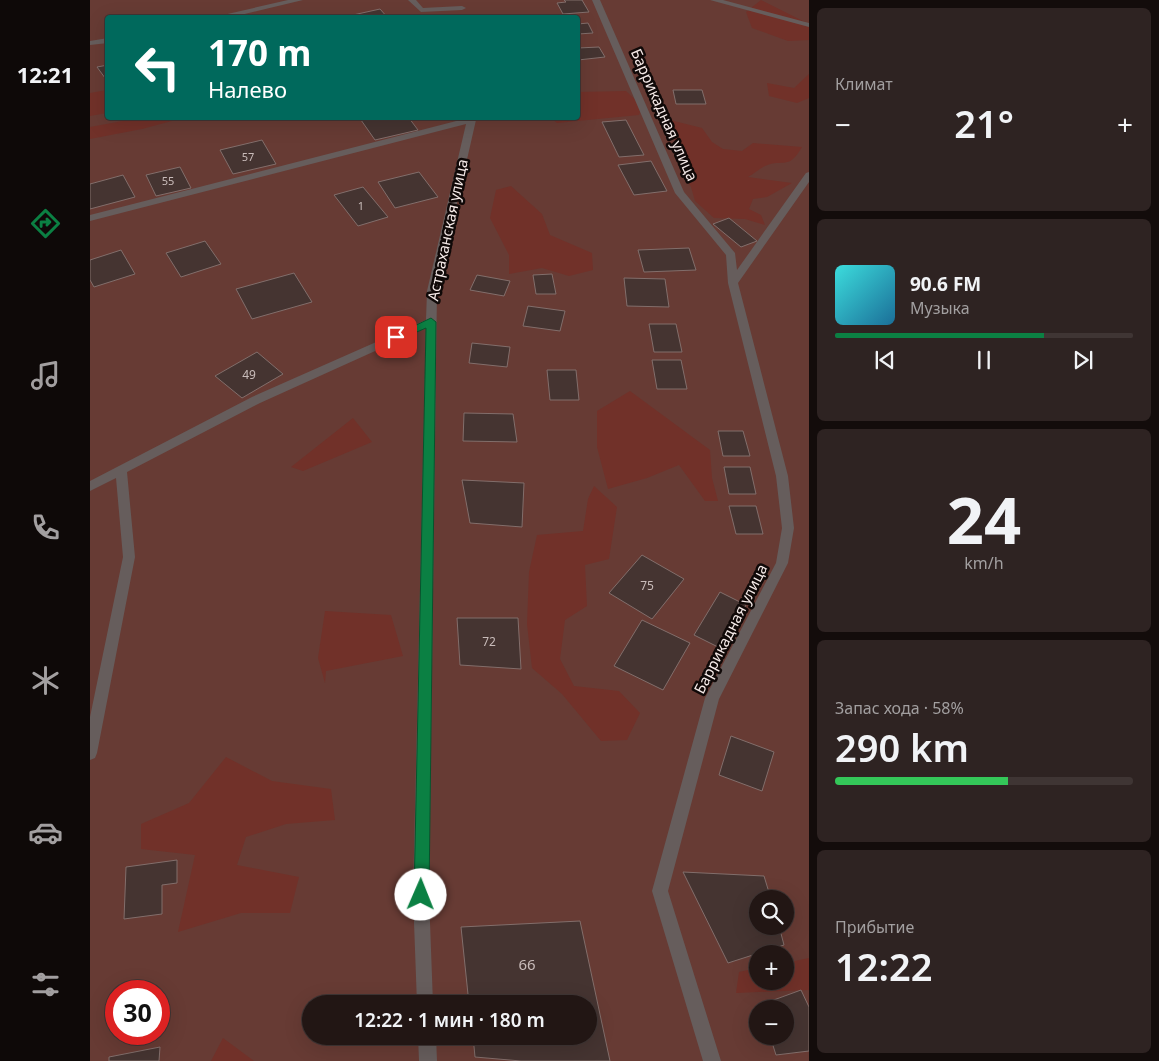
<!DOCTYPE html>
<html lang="ru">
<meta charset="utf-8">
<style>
:root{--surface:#221614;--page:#2e2322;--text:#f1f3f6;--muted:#a29fa0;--line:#3f3534;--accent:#0b8043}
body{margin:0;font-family:"Noto Sans",sans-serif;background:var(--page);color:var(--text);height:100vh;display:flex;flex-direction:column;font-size:19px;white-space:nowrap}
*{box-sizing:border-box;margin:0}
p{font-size:16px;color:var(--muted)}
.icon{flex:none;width:28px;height:28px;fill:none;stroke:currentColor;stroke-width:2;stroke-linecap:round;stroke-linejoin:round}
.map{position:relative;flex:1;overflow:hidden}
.details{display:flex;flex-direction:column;gap:8px;padding:8px;background:#130c0b;width:350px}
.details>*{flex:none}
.hud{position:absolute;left:15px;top:15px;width:475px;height:105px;border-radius:5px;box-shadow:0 5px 20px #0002,0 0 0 1px var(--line);background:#00695c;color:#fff;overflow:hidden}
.tools{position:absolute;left:659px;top:890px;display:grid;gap:10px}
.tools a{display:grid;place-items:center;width:45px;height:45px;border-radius:50%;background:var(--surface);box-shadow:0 5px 20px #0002,0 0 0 1px var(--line);font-size:25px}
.speed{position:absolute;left:15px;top:980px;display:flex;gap:10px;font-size:25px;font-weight:700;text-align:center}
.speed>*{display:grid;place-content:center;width:65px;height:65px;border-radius:50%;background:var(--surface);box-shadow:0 5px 20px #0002,0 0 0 1px var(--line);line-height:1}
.speed .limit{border:8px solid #d22;background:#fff;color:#111}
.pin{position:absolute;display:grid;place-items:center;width:42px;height:42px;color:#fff;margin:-21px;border-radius:10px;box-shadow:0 2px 8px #0006}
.me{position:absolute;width:55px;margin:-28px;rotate:1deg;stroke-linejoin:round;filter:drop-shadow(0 0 4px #0008)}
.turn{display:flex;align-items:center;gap:18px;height:105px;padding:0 20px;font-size:22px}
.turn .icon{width:65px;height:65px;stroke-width:2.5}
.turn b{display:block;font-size:35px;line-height:42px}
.big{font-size:38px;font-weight:600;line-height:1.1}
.details .tile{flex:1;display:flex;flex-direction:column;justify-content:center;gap:8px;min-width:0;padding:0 18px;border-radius:8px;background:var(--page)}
.details .dial{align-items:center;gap:0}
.dial b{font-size:65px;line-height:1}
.song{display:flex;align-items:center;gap:15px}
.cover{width:60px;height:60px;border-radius:8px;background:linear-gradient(135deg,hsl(180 70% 55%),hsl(200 70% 35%))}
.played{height:5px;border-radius:2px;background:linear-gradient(90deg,var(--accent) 70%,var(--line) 70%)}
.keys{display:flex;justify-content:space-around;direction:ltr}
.heat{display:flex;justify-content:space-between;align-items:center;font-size:28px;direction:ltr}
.charge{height:8px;border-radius:4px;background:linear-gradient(90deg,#34c759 58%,var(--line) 0)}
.trip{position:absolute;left:212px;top:995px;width:295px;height:50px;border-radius:25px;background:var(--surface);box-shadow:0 5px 20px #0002,0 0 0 1px var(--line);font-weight:600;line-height:50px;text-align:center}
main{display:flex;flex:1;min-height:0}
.tab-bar{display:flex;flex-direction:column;width:90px;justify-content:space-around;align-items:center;background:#0e0908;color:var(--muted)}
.tab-bar .icon{width:35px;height:35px}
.tab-bar .current{color:var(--accent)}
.tab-bar b{font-size:22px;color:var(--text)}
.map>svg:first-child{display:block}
.green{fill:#673b34;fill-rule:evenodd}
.forest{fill:#713129}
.building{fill:#453431;stroke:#826e6b}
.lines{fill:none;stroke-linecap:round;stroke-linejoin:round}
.minor{fill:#665d5c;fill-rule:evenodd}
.route{fill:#0b8043;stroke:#07532c}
.labels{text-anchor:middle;stroke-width:5;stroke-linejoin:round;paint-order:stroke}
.far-number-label{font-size:11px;fill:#c9bcba}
.number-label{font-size:12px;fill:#c9bcba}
.street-label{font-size:15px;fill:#f5eae8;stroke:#100908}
.near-number-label{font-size:15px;fill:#c9bcba}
</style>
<main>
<nav class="tab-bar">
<b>12:21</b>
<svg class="icon current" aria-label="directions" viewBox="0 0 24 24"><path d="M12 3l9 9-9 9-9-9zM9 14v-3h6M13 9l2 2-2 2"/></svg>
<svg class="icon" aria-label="music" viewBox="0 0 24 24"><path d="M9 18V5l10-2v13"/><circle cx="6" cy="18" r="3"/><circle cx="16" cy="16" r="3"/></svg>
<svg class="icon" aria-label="phone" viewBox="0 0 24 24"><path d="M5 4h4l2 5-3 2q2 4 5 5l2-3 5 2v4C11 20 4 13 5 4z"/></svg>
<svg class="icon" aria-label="climate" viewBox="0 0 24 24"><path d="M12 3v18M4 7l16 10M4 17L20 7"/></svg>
<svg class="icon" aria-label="car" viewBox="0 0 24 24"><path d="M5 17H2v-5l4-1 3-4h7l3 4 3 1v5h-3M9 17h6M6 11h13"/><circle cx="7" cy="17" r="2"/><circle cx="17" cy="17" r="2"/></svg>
<svg class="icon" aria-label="filters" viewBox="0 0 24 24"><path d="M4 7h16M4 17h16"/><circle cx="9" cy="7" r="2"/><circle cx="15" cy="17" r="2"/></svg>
</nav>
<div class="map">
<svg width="719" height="1061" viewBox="0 0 719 1061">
<rect width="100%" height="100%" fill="#2d1d1b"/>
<path class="green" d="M0 0H719V1061H0ZM18 18H488V118H18ZM668 899H695V926H668ZM668 954H695V981H668ZM26 991H69V1034H26ZM221 1004H499V1036H221ZM668 1009H695V1036H668Z"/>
<path class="forest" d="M671 0 719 24V40L698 41 662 28 656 12Z
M719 74V98L707 103 679 96 677 83 704 88Z
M17 90V113L0 116V93Z
M536 91 552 106 549 115 467 123 461 118H488V92Z
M49 118H93L52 129 0 139V127Z
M572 118 612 128 622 142 633 149 652 151 663 143 712 147C698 171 694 158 675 166 669 169 664 174 658 177L702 183 677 197 663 199 659 209 671 215 675 225 655 219 624 218 605 201 601 187 588 164 590 147Z
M421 186 452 214 460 235 502 253 503 270 479 276 452 268 419 274V255L400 218 406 190Z
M540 391 620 450 622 478 628 501H615L589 465 557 478 518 489 507 447V411Z
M263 418 282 442 213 471 201 467Z
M504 486 527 507 519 559 495 565 497 606 475 620 470 659 484 686 529 691 550 713 537 740 511 741 472 694 442 668 437 624 439 572 447 535 493 531 498 499Z
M235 611 301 615 313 656 236 671 235 683 228 658Z
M136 757 182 781 241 789 245 820 196 824 156 837 147 865 209 877 200 913H151L88 932 105 855 51 849V824L99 803Z
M719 958V990L646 993 649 972 667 968 668 981H695V963Z
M133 1038 164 1061H121Z"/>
<path class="building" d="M474 0H492L499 12 473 14 467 3 476 2Z
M290 9 298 18H266L263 15Z
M498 23 503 33 488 34V24Z
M509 47 515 57 488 60V48Z
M18 65V82L7 67Z
M583 90H612L616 104H586Z
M280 118H319L328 130 285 140 271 120Z
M536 120 554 155 529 157 512 122Z
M172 140 186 164 143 174 130 150Z
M561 161 577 191 544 195 528 165Z
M90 167 101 188 66 196 56 175Z
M329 172 348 197 305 208 288 182Z
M33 175 45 197 0 209V184Z
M273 187 298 217 268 226 244 195Z
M639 218 667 241 651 247 623 224Z
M115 241 131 264 91 277 76 253Z
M599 248 606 270 554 272 548 250Z
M31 250 45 274 4 287 0 280V260Z
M204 273 222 302 162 319 146 289Z
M462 274 466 294H446L443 275Z
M387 275 420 281 414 296 380 290Z
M534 278 575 279 579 307 537 306Z
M438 306 475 311 470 331 433 326Z
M559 324H586L592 352H564Z
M382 343 420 347 417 367 379 363Z
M167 352 193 374 152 398 125 376Z
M562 360H591L597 389H567Z
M457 370H486L489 400H460Z
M374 413 423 414 427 442 373 441Z
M628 431H653L660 456H633Z
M634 467H660L666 494H639Z
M372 480 434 483 432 527 380 523Z
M639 506H666L673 534H646Z
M552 555 594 579 562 619 519 593Z
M630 592 656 605 630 648 604 635Z
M367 618H428L431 669 370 665Z
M552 620 600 643 573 690 524 666Z
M641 736 684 752 672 791 629 775Z
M87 860V883L72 885V914L34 919 36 867Z
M593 872 674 876 681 899H668V926H689L694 945 638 963Z
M490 921 520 1061H431L385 1057 383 1036H499V1004H379L371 927Z
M711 990 719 1007V1051L686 1055 680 1036H695V1009H671L670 1005Z
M70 1047 69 1061H19V1057Z"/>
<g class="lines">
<path class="minor" d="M198 0H213L138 18H120Z
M318 0H326L333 8 372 6 376 8 372 10 331 12Z
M502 0H510L594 192 645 253 647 270 716 173 719 172V182L648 283 698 476 704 528 698 563 629 699 578 891 631 1061H613L562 891 615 698 686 563 692 528 686 476 638 283 636 255 585 193Z
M620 0H633L719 23V27Z
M18 38V43L0 45V41Z
M378 118H386V120L347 291 339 895 343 1004H327L323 895 336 328 170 403 37 472 45 557 7 753 5 758 0 760V717L33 557 26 478 0 491V481L162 397 336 320 337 291 376 124 0 221V215Z
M328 1036H346L347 1061H329Z"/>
</g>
<path class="route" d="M341 318 346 322 339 895 336 900 331 902 326 900 324 895 336 328 306 341 301 337Z"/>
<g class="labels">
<g class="far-number-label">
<text x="158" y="161">57</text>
<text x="78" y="185">55</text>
<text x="271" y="210">1</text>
</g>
<g class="number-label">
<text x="159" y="379">49</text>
<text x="557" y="590">75</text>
<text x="399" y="646">72</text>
</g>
<g class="street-label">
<text transform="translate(574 115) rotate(66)" y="5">Баррикадная улица</text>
<text transform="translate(358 230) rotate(-78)" y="5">Астраханская улица</text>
<text transform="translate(641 629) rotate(-63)" y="5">Баррикадная улица</text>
</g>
<g class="near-number-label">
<text x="437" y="970">66</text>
</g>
</g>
</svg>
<div class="tools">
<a><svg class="icon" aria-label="search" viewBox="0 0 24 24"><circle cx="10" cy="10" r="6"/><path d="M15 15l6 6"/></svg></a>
<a>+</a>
<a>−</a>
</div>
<div class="speed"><div class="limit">30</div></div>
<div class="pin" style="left:306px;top:337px;background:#d93025"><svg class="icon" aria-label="arrive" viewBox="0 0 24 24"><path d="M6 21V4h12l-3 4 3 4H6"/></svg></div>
<svg class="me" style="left:331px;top:895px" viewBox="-20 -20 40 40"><circle r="19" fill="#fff"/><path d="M0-13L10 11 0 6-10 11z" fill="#0b8043"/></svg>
<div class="trip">12:22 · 1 мин · 180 m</div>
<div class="hud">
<div class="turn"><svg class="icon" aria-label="left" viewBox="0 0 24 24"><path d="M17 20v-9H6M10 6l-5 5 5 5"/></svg><div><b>170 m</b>Налево</div></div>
</div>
</div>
<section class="details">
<div class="tile"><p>Климат</p>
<div class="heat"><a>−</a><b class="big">21°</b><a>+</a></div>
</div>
<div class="tile">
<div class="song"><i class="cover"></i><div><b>90.6 FM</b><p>Музыка</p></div></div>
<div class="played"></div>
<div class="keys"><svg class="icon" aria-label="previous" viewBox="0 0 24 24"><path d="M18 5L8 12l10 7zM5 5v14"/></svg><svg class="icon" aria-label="pause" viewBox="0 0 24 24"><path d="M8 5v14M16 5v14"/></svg><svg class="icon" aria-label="next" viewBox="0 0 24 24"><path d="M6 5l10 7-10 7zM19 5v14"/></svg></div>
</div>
<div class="tile dial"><b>24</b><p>km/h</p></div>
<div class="tile"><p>Запас хода · 58%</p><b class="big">290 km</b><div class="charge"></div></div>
<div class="tile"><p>Прибытие</p><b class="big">12:22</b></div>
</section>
</main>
